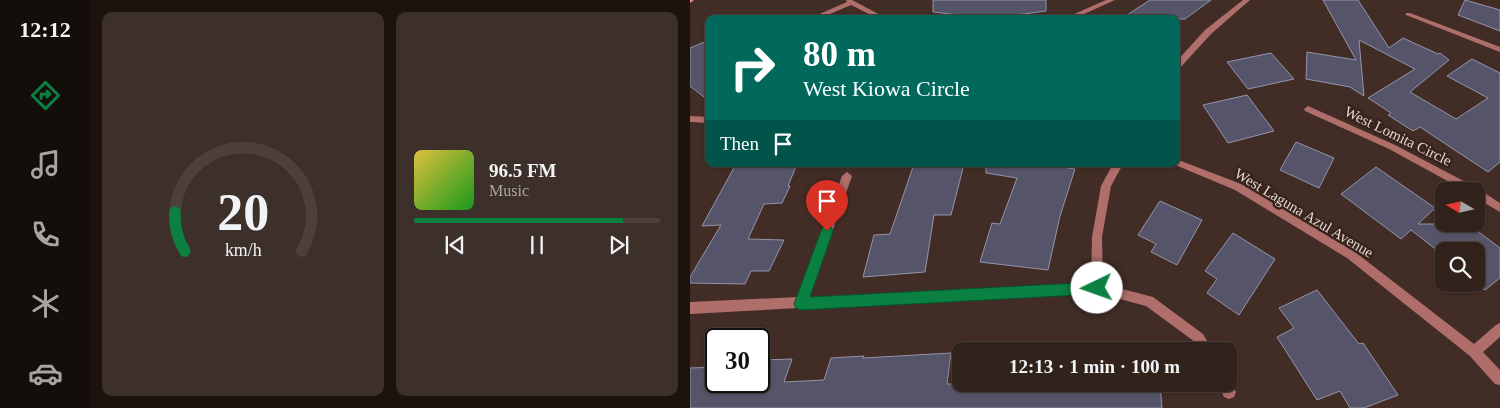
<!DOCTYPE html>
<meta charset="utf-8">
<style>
:root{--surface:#32221c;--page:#3d2f29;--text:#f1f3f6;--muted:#a8a4a3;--line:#4d3f3b;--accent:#0b8043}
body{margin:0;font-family:"Times New Roman",serif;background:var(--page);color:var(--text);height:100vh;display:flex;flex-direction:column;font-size:19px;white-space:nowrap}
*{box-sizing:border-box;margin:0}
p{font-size:16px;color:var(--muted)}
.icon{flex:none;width:28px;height:28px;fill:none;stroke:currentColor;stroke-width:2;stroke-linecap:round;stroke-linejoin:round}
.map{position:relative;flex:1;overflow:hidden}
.panel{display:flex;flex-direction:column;gap:12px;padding:12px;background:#1c130f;width:600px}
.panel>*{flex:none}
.hud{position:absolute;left:15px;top:15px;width:475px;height:152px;border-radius:10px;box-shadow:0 1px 4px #0004,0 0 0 1px var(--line);background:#00695c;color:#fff;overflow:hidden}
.needle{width:32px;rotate:279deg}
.buttons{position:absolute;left:745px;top:182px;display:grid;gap:10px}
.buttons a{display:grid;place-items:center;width:50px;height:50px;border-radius:10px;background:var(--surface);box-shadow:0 1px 4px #0004,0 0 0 1px var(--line);font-size:25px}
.speed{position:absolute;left:15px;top:328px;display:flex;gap:10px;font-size:25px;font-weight:700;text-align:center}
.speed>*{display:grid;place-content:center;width:65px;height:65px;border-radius:50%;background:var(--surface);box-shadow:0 1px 4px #0004,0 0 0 1px var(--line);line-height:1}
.speed .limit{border:2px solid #111;border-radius:8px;background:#fff;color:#111}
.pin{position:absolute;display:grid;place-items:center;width:42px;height:42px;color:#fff;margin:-51px -21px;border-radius:50% 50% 50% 0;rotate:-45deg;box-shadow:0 0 5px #0007}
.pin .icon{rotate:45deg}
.me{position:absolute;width:55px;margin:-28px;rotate:267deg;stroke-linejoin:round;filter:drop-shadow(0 0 4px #0008)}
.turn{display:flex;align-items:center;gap:18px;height:105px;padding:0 15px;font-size:22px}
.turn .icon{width:65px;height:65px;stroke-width:2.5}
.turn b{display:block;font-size:35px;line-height:42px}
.then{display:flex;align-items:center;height:48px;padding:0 15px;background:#0003;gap:10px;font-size:19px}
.panel .widget{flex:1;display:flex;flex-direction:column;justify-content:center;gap:8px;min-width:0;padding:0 18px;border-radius:10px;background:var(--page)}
.panel .dial{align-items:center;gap:0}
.dial svg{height:130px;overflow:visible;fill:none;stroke:var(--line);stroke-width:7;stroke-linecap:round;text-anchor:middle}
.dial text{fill:var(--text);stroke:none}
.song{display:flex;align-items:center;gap:15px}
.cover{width:60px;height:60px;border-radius:8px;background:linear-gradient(135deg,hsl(50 70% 55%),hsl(120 70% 35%))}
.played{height:5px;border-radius:2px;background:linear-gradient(90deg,var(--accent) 85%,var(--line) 85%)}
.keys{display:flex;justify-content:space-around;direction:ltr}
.panel .tiles{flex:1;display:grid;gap:12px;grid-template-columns:repeat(2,1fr)}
.trip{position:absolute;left:262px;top:342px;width:285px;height:50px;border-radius:10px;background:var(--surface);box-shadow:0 1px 4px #0004,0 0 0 1px var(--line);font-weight:600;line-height:50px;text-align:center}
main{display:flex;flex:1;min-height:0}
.tabs{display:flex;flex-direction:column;width:90px;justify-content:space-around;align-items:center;background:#140e0b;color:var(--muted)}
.tabs .icon{width:35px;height:35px}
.tabs .on{color:var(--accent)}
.tabs b{font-size:22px;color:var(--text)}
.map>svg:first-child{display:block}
.building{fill:#555469;stroke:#9494ab}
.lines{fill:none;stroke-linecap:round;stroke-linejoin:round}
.street{fill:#af6e6a;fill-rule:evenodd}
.secondary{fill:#f58d88;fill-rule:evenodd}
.route{fill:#0b8043;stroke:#07532c}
.labels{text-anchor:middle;stroke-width:5;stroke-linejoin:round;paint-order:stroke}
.street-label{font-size:15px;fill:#e3d6d0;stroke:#38241c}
</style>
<main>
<nav class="tabs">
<b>12:12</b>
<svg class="icon on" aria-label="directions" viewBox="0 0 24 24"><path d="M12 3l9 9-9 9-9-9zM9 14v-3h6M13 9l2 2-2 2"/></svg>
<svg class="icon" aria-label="music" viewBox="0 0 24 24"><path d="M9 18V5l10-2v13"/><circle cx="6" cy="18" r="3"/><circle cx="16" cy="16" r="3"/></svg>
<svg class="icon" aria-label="phone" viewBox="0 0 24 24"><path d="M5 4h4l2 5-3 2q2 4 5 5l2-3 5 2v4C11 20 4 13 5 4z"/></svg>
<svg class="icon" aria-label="climate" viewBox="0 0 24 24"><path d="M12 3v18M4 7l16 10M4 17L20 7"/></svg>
<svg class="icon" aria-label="car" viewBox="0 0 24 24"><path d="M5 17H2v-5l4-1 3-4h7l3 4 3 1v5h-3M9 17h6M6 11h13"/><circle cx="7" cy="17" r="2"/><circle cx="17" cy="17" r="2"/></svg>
</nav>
<section class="panel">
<div class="tiles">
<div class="widget dial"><svg viewBox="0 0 100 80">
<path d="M14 69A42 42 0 1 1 86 69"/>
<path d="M14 69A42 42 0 0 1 8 45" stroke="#0b8043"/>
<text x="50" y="56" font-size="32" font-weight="700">20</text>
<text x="50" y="72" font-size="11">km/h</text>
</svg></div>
<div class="widget">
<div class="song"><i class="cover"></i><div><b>96.5 FM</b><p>Music</p></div></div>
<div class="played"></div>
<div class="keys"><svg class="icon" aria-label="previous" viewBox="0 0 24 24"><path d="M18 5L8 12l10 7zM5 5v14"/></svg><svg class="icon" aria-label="pause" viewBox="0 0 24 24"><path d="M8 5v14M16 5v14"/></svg><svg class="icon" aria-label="next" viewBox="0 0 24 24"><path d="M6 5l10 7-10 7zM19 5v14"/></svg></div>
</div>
</div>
</section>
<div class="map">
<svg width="810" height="408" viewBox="0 0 810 408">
<rect width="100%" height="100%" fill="#422d26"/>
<path class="building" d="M243 0H356V11L312 17H277V16L243 12Z
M460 0H521L495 19H431Z
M633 0H668L699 48 713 38 748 54 750 53 759 60 720 92 766 119 798 98 757 76 782 59 810 73V162L798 172 730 127 723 131 698 115 701 113 678 98 725 69 669 40 674 96 660 87 616 79 617 52 666 60Z
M775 0 810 10V31L768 15Z
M19 40V101L0 86V48Z
M581 53 604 79 558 89 537 62Z
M557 95 584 131 538 143 513 105Z
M606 142 644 158 629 188 590 170Z
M46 164H107L98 186H100L92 203 74 204 58 239 94 240 79 271H61L55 284 0 283V277L31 225 12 226Z
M224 164H274L261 215H244L235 272 173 277 184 235 200 234Z
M296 164H373L372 167 385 169 370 216 358 270 290 262 302 223 310 224 327 178 296 173Z
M686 167 745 208 728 224H778L810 248V278L795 290 786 282V251H748L721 230 711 239 651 194Z
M470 201 512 220 487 265 461 252 466 244 448 235Z
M543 233 585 259 549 315 517 293 527 279 515 271Z
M627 290 669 344 673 343 708 395 674 408H660L650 391 627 400 587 337 604 328 589 308Z
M261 353 257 384H470L472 408H0V368L26 367V381H69V369L72 360 102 359 94 382 134 380 141 358 174 356 173 358Z"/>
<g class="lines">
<path class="street" d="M156 0H162L198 19H189L161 5 128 19H118L157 2Z
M416 0H425L383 19H373Z
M553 0H560L521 34 489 69H486V62L515 30Z
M716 13H720L810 47V52L716 15Z
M618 106 705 145 787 188 810 203V212L786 198V191H776L699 149 615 111 614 109Z
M0 116 19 117V123L0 122Z
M486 159 551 184 665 252 784 344 806 325 810 323V337L793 352 810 370V385L805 384 780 356 657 258 545 190 483 164H486Z
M423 164H433L421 186 412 237 413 284 463 297 513 334 523 351H510L505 342 456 306 407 293 115 308 111 309 108 308 0 314V302L108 297 152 176 157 172 162 176 119 297 401 283 402 237 411 186Z
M539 380 546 392 544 397 539 399 534 397 528 384H539Z"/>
<path class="secondary" d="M0 0H4L0 3Z"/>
</g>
<path class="route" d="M137 226 141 227 143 231 120 297 407 282 411 283 413 288 411 292 407 294 111 310 106 308 104 304 131 231 133 227Z"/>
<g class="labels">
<g class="street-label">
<text transform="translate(708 136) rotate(26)" y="5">West Lomita Circle</text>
<text transform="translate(614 213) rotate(31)" y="5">West Laguna Azul Avenue</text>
</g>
</g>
</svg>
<div class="buttons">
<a><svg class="needle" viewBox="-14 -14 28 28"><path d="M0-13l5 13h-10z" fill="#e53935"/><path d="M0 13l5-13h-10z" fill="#a8a4a3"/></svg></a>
<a><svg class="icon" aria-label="search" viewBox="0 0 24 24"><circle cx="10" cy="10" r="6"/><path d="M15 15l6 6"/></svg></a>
</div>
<div class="speed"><div class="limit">30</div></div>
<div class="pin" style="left:137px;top:231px;background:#d93025"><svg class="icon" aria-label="arrive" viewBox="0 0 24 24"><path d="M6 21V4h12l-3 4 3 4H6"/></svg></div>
<svg class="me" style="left:407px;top:288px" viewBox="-20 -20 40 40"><circle r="19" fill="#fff"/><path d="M0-13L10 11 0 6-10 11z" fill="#0b8043"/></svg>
<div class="trip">12:13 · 1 min · 100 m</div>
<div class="hud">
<div class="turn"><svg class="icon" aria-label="right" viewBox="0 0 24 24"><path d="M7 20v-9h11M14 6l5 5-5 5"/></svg><div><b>80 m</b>West Kiowa Circle</div></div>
<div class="then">Then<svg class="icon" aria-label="arrive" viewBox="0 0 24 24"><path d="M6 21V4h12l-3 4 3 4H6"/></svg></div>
</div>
</div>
</main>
